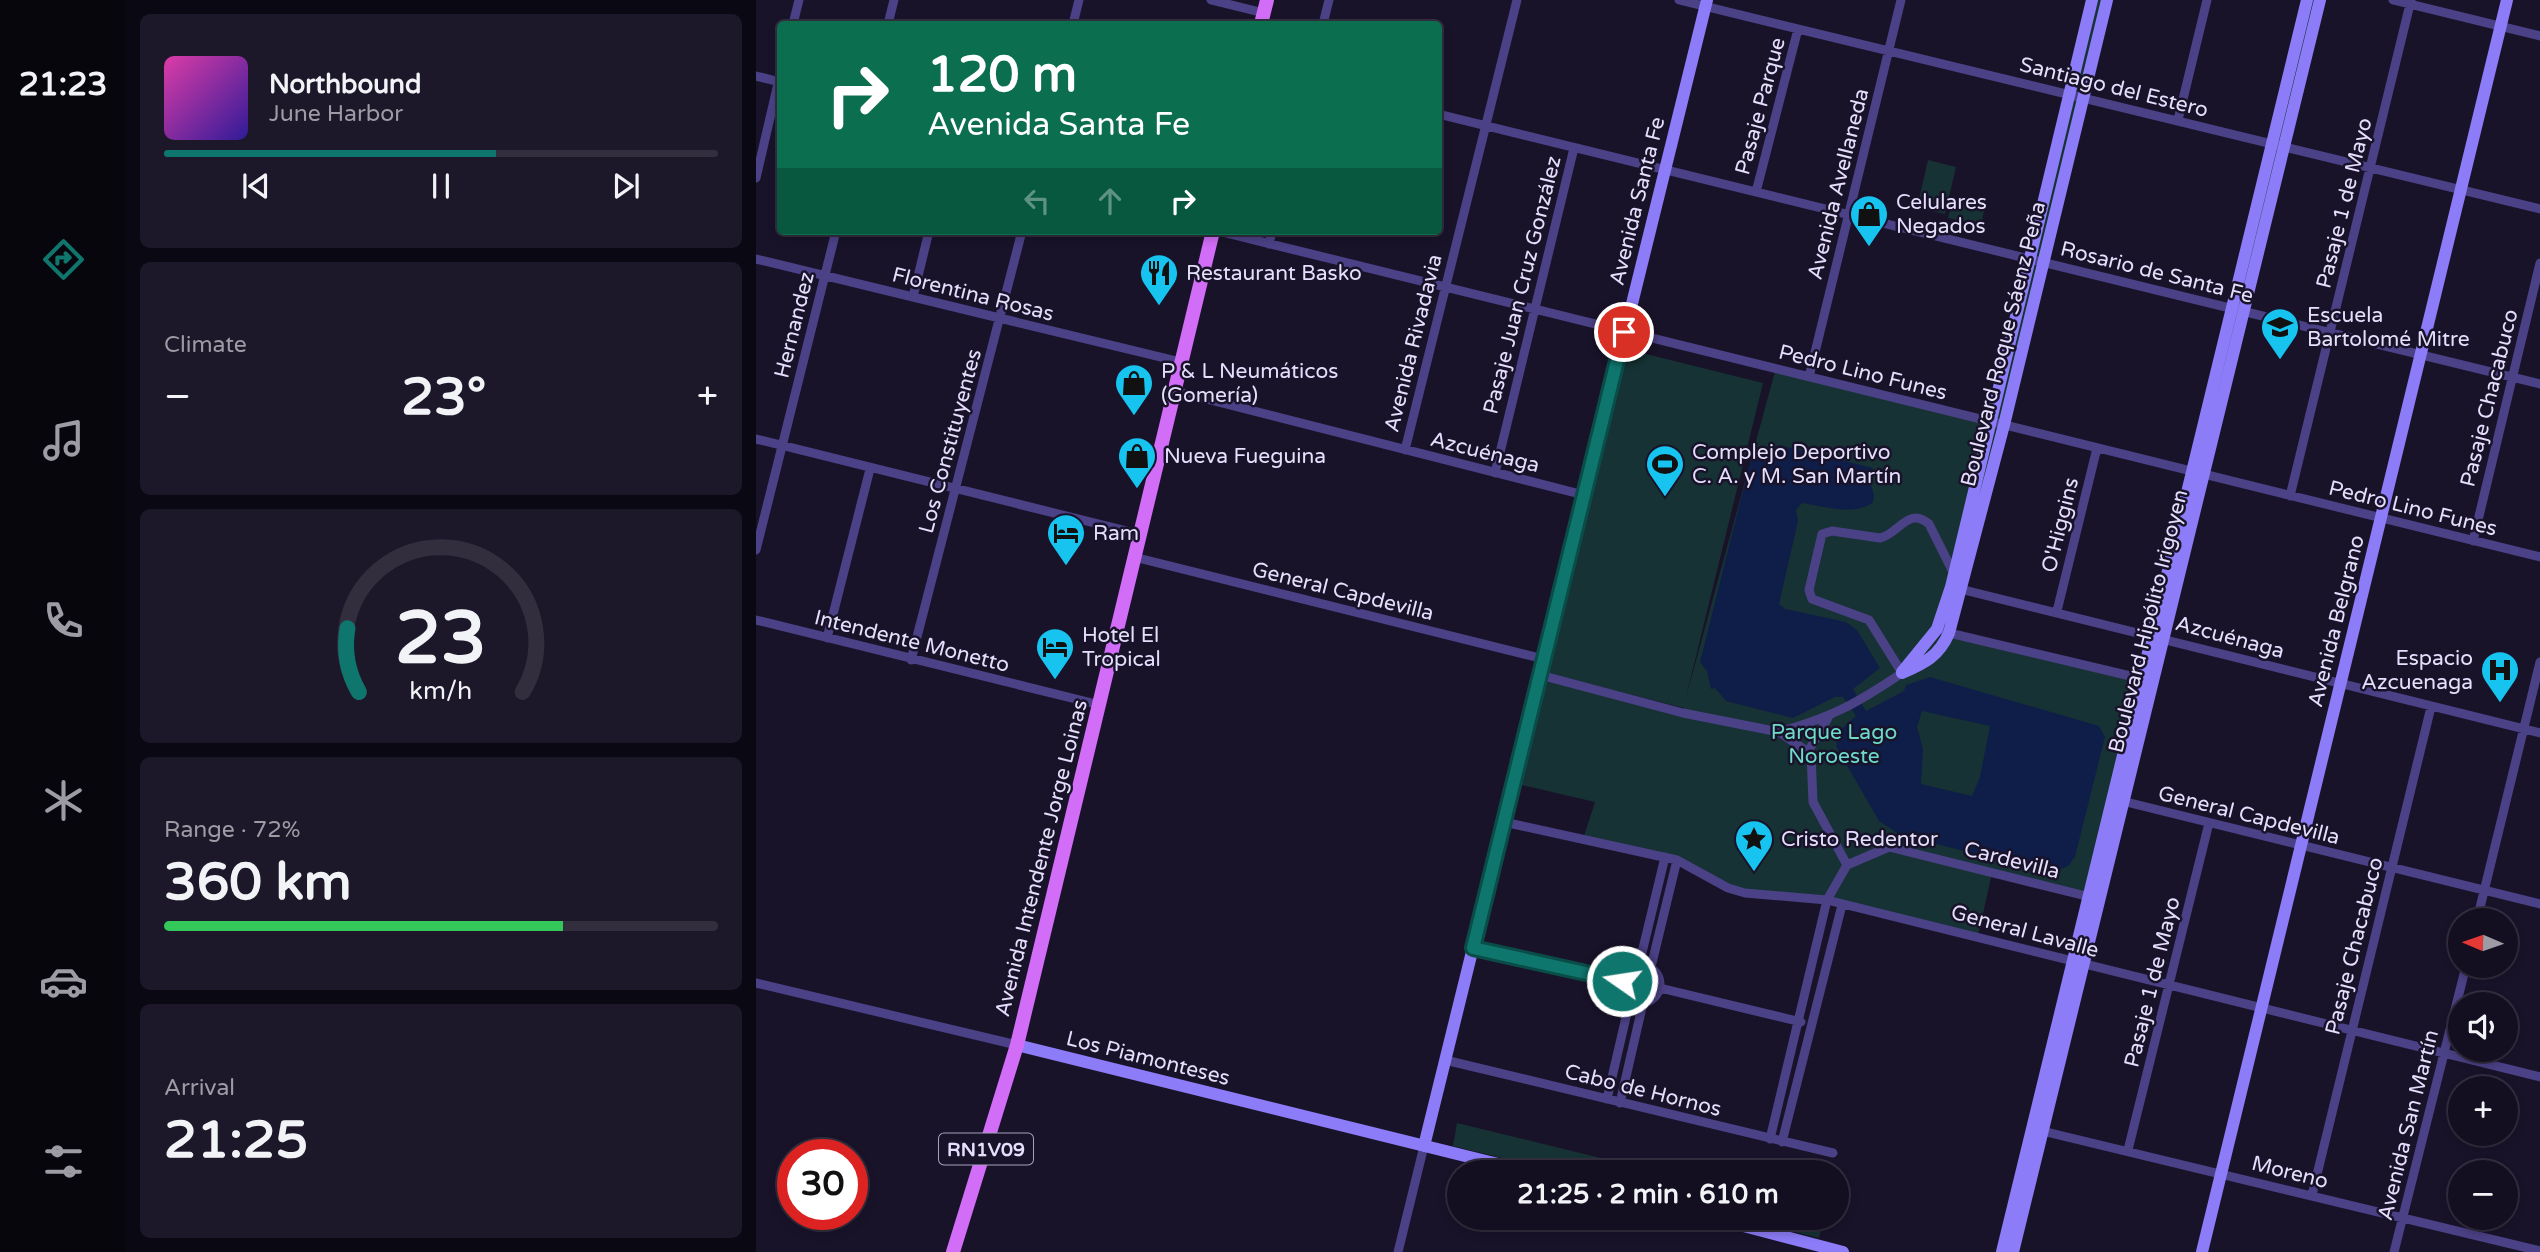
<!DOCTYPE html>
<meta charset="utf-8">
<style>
:root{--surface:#130e20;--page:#1c1729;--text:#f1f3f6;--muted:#9d9ca5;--line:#322e3e;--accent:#0f766e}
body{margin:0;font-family:"Varela Round",sans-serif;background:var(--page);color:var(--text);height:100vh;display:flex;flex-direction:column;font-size:26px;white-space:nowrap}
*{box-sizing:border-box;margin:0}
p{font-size:23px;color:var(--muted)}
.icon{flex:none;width:38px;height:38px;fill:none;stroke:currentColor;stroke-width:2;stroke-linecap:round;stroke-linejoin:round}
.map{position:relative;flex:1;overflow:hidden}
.side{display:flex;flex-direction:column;gap:14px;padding:14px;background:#0a0812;width:630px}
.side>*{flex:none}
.guide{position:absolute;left:21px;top:21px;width:665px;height:214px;border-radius:7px;box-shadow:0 4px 10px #0003,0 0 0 2px var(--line);background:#0b6e4f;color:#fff;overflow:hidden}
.needle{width:46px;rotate:272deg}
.controls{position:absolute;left:1692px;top:908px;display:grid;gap:14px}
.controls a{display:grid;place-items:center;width:70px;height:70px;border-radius:50%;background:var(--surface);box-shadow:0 4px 10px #0003,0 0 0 2px var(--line);font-size:35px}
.speed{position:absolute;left:21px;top:1139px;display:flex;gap:14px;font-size:35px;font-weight:700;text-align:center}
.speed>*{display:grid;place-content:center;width:91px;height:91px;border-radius:50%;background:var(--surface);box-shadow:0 4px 10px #0003,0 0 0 2px var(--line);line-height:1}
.speed .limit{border:10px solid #d22;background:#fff;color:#111}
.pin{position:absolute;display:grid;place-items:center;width:60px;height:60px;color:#fff;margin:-30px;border:4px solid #fff;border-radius:50%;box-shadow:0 2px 7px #0007}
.me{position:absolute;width:77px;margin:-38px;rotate:283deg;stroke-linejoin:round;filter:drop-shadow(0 0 5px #0008)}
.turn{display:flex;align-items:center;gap:24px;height:147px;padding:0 35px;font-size:32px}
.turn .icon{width:91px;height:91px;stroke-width:2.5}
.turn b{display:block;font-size:49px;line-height:60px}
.lanes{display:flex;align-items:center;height:66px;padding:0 35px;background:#0003;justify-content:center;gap:35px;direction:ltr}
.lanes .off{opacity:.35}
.big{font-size:52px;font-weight:800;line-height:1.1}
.side .tile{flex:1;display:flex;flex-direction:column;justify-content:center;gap:10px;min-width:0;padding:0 24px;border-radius:10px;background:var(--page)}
.side .dial{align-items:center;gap:0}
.dial svg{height:182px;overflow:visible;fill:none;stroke:var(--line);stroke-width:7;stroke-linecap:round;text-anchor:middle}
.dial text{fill:var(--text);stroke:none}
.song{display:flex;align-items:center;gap:21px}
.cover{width:84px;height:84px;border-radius:10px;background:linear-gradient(135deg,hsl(320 70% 55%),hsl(250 70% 35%))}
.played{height:7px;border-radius:4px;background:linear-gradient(90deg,var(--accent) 60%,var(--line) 60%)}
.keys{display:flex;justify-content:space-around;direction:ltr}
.heat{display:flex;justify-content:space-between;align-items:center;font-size:38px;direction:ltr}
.charge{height:10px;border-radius:5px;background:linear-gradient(90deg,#34c759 72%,var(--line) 0)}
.trip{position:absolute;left:691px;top:1160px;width:402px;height:70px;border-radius:35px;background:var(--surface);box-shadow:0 4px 10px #0003,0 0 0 2px var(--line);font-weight:800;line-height:70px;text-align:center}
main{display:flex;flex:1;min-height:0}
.dock{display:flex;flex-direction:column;width:126px;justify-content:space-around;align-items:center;background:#08060d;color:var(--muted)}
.dock .icon{width:49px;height:49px}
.dock .active{color:var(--accent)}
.dock b{font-size:32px;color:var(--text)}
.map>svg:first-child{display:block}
.green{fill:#163234}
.water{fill:#0f1e48;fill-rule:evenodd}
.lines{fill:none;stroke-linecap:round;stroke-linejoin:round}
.street{stroke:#4b4186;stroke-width:9}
.secondary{stroke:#8c7cf7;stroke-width:12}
.primary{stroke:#d16df6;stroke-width:14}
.route-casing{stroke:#0a4d48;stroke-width:18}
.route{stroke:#0f766e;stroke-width:12}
.labels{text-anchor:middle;stroke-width:5;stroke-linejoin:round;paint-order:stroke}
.shield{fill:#19132a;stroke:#a8a1be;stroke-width:2}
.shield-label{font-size:19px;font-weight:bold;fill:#e5defd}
.street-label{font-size:21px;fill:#e5defd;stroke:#19132a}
.poi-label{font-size:21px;fill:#e5defd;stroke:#19132a;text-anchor:start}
.park-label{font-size:21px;fill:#6ddaca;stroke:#19132a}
</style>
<main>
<nav class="dock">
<b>21:23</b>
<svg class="icon active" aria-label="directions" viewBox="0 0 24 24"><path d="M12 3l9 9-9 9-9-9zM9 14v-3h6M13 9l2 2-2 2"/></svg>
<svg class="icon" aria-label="music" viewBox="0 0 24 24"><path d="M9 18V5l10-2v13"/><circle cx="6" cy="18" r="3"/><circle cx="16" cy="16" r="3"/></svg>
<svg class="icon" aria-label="phone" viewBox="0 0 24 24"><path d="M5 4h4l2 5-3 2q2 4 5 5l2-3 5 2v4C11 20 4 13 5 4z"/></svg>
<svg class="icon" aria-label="climate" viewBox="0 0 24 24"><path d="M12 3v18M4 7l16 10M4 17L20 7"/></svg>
<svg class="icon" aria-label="car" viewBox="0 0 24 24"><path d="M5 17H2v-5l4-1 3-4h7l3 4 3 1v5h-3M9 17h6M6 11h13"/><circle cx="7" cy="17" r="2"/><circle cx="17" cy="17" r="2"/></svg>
<svg class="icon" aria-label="filters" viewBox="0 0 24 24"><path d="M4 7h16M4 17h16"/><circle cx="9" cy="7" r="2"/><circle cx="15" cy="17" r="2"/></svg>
</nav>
<section class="side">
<div class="tile">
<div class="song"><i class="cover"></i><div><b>Northbound</b><p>June Harbor</p></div></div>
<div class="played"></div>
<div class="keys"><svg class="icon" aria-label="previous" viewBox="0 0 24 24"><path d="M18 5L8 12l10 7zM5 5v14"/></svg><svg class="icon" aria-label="pause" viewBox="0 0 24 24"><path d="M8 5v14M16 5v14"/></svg><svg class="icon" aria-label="next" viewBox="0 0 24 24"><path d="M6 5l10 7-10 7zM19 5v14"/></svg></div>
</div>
<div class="tile"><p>Climate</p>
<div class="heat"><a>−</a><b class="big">23°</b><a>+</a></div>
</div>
<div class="tile dial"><svg viewBox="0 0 100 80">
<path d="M14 69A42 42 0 1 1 86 69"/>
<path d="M14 69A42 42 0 0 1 9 41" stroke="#0f766e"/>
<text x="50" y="56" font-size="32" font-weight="700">23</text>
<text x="50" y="72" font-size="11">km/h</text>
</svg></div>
<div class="tile"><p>Range · 72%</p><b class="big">360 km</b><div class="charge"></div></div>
<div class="tile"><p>Arrival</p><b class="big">21:25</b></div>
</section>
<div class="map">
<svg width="1784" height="1252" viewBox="0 0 1784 1252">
<rect width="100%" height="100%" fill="#19132a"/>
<path class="green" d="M1341 0H1346L1210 560 1205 558Z
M1551 0H1564L1333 897 1236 873 1222 936 1086 905 989 893 921 860 827 839 839 802 757 783 784 675 927 713 928 708 790 673 870 349 1007 383 929 701 1020 368 1234 422 1181 629 1385 679Z
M1172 160 1200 167 1189 214 1161 208Z
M1197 199 1229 206 1225 225 1192 218Z
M701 1123 902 1172H802L697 1146Z
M982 1218H1068L1063 1238Z"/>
<path class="water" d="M1023 445 1117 468 1113 479 1118 495 1117 502C1099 517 1067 506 1046 503L1040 510 1042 521 1023 604 1029 609 1090 622 1101 630 1124 668 1097 689 1110 711 1148 691 1150 685 1174 677 1343 726 1349 737 1319 857 1312 866 1296 873 1144 835 1123 821 1081 748C1078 732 1089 726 1100 716L1087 697H1079L1037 718 970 701 959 688 955 689 951 671 944 662 997 451 1004 454 1007 449ZM1166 711 1234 726 1224 777 1216 796 1165 784 1167 749 1161 727Z"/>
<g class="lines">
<path class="street" d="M455 0 508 13
M923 0 1784 209
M1637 0 1784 36
M37 24 43 0
M132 24 138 0
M317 24 323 0
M567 24 573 0
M0 76 24 82
M682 114 1784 384
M1422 120 1451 0
M0 178 24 75
M1000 192 1042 29
M462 231 1784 557
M513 244 516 231
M0 259 425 362
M157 297 173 231
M1053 377 1145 0
M419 391 828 495
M0 439 383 534
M649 450 761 0
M739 473 818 148
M1534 496 1655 0
M1717 541 1784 263
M0 550 80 231
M378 557 788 659
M1200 588 1784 733
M1301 611 1341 448
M0 620 344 705
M1189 632 1387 679
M71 638 114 469
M155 660 266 231
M784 675 927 713 1023 732 1055 754 1057 802 1091 865
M1023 732C1076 717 1100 704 1146 673L1113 620 1056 599 1053 590 1066 534 1076 531 1124 538C1143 534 1152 506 1173 524L1198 574
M1053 750 1072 718
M1362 800 1784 904
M748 822 921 860 972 888 989 893 1071 900 1784 1077
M1721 920 1784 662
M717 948 866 981
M866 984a19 19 0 1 1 38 0a19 19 0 1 1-38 0Z
M883 965 909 857
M895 967 921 860
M0 983 261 1045
M904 988 1045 1022
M689 1060 1077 1153
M851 1099 874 1000
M864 1103 887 1003
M1282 1130 1784 1251
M1014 1139 1071 900 1091 865 1133 847 1334 897
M1026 1142 1086 905
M1372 1150 1453 823
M1556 1195 1675 707
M642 1252 668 1146
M1638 1252 1710 966"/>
<path class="secondary" d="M1146 672 1181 629 1195 587 1336 0
M1146 673C1169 663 1183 656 1193 633L1248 425 1351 0
M261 1045 774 1172
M668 1146 951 0
M957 1218 1087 1252
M1246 1252 1551 0
M1257 1252 1564 0
M1446 1252 1751 0"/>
<path class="primary" d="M505 24 511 0
M197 1252 261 1045 457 231"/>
</g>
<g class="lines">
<defs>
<path id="route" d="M866 981 717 948 868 332"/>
</defs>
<use href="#route" class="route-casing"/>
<use href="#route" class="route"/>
</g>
<defs>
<symbol id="shop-pin" viewBox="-11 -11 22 30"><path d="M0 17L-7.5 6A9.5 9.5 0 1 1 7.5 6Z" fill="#17c4f0" stroke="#19132a"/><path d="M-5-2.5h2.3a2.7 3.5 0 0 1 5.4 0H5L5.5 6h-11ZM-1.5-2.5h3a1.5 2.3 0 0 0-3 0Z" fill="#111"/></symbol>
<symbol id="restaurant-pin" viewBox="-11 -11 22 30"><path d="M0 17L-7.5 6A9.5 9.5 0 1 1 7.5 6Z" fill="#17c4f0" stroke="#19132a"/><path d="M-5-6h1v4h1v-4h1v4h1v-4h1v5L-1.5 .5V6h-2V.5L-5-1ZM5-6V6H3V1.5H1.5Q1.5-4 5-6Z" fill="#111"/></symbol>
<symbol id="school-pin" viewBox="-11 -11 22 30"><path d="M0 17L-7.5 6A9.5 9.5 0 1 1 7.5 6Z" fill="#17c4f0" stroke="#19132a"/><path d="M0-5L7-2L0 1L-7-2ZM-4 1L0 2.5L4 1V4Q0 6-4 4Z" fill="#111"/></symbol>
<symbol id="stadium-pin" viewBox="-11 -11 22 30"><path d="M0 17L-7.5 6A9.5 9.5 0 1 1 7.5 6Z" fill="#17c4f0" stroke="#19132a"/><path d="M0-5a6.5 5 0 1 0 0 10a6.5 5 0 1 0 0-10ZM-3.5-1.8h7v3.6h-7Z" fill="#111"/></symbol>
<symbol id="hotel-pin" viewBox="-11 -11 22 30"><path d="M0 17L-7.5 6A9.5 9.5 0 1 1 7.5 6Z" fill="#17c4f0" stroke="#19132a"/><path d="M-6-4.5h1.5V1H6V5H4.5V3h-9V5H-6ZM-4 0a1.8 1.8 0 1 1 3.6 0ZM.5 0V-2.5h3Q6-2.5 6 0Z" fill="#111"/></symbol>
<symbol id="hospital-pin" viewBox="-11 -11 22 30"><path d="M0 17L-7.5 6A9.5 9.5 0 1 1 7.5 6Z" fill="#17c4f0" stroke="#19132a"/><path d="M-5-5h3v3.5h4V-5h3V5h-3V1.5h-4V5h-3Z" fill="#111"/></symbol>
<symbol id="sight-pin" viewBox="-11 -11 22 30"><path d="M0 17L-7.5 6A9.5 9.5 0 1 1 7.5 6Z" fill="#17c4f0" stroke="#19132a"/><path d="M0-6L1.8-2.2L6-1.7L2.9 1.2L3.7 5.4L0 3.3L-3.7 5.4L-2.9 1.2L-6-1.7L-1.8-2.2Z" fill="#111"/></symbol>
</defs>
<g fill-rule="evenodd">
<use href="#shop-pin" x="1091" y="192" width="44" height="60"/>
<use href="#restaurant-pin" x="381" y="251" width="44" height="60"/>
<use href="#school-pin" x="1502" y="305" width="44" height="60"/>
<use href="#shop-pin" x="356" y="361" width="44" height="60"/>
<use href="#shop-pin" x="359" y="434" width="44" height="60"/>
<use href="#stadium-pin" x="887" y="442" width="44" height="60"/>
<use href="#hotel-pin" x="288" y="511" width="44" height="60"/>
<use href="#hotel-pin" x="277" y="625" width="44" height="60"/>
<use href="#hospital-pin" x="1722" y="648" width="44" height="60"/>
<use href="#sight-pin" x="976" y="817" width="44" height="60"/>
</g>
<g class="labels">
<rect class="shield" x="183" y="1133.5" width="94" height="31" rx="5"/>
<g class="shield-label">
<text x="230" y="1156">RN1V09</text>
</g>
<g class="street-label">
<text transform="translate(1358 87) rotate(14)" y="7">Santiago del Estero</text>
<text transform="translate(1004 106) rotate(-75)" y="7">Pasaje Parque</text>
<text transform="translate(1082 184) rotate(-76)" y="7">Avenida Avellaneda</text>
<text transform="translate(881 201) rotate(-76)" y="7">Avenida Santa Fe</text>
<text transform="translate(1588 203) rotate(-76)" y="7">Pasaje 1 de Mayo</text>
<text transform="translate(1401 272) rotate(14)" y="7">Rosario de Santa Fe</text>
<text transform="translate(766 285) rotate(-76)" y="7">Pasaje Juan Cruz González</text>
<text transform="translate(217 294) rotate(14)" y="7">Florentina Rosas</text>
<text transform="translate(38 325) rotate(-76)" y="7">Hernandez</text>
<text transform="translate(657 343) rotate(-76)" y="7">Avenida Rivadavia</text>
<text transform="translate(1247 344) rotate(-76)" y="7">Boulevard Roque Sáenz Peña</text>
<text transform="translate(1107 372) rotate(14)" y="7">Pedro Lino Funes</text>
<text transform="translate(1733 398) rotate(-76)" y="7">Pasaje Chacabuco</text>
<text transform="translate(194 441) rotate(-75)" y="7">Los Constituyentes</text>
<text transform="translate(729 452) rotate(14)" y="7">Azcuénaga</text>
<text transform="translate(1657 508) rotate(14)" y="7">Pedro Lino Funes</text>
<text transform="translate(1304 525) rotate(-76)" y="7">O'Higgins</text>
<text transform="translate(587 591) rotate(14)" y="7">General Capdevilla</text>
<text transform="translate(1392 621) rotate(-76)" y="7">Boulevard Hipólito Irigoyen</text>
<text transform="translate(1580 621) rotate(-76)" y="7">Avenida Belgrano</text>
<text transform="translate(1474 637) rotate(15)" y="7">Azcuénaga</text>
<text transform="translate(156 641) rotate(14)" y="7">Intendente Monetto</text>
<text transform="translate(1493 815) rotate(14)" y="7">General Capdevilla</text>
<text transform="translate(285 858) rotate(-76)" y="7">Avenida Intendente Jorge Loinas</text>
<text transform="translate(1256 860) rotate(14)" y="7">Cardevilla</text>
<text transform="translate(1269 931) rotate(15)" y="7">General Lavalle</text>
<text transform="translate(1598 946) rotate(-76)" y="7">Pasaje Chacabuco</text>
<text transform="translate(1396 982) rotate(-76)" y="7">Pasaje 1 de Mayo</text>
<text transform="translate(392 1058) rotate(14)" y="7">Los Piamonteses</text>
<text transform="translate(887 1090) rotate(14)" y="7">Cabo de Hornos</text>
<text transform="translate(1652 1125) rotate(-76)" y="7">Avenida San Martín</text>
<text transform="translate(1534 1172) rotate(14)" y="7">Moreno</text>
</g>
<g class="poi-label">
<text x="1140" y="209">Celulares<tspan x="1140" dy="24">Negados</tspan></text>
<text x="430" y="280">Restaurant Basko</text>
<text x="1551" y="322">Escuela<tspan x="1551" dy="24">Bartolomé Mitre</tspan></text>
<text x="405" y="378">P &amp; L Neumáticos<tspan x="405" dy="24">(Gomería)</tspan></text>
<text x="936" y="459">Complejo Deportivo<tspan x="936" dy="24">C. A. y M. San Martín</tspan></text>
<text x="408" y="463">Nueva Fueguina</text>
<text x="337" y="540">Ram</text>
<text x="326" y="642">Hotel El<tspan x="326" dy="24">Tropical</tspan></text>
<text x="1717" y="665" text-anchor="end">Espacio<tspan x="1717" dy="24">Azcuenaga</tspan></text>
<text x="1025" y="846">Cristo Redentor</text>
</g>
<g class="park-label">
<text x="1078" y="739">Parque Lago<tspan x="1078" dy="24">Noroeste</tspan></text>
</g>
</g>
</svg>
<div class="controls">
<a><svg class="needle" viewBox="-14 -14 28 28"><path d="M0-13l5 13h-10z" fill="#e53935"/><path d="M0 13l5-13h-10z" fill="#9d9ca5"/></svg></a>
<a><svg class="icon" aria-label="sound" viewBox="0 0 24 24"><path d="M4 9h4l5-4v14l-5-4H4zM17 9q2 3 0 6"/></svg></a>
<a>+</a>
<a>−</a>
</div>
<div class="speed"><div class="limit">30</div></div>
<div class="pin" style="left:868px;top:332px;background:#d93025"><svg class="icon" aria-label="arrive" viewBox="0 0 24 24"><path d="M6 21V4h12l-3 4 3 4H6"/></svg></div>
<svg class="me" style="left:866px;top:981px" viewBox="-20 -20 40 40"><circle r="17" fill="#0f766e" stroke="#fff" stroke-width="3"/><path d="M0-11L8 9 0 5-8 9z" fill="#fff"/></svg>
<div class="trip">21:25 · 2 min · 610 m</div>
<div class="guide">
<div class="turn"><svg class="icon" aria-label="right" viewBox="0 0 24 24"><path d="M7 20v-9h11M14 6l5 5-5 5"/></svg><div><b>120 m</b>Avenida Santa Fe</div></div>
<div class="lanes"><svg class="icon off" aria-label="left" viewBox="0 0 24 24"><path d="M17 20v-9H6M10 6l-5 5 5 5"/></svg><svg class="icon off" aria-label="ahead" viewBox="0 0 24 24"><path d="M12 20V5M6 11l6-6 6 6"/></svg><svg class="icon" aria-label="right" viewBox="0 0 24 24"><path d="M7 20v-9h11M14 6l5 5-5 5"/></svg></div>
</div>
</div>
</main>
